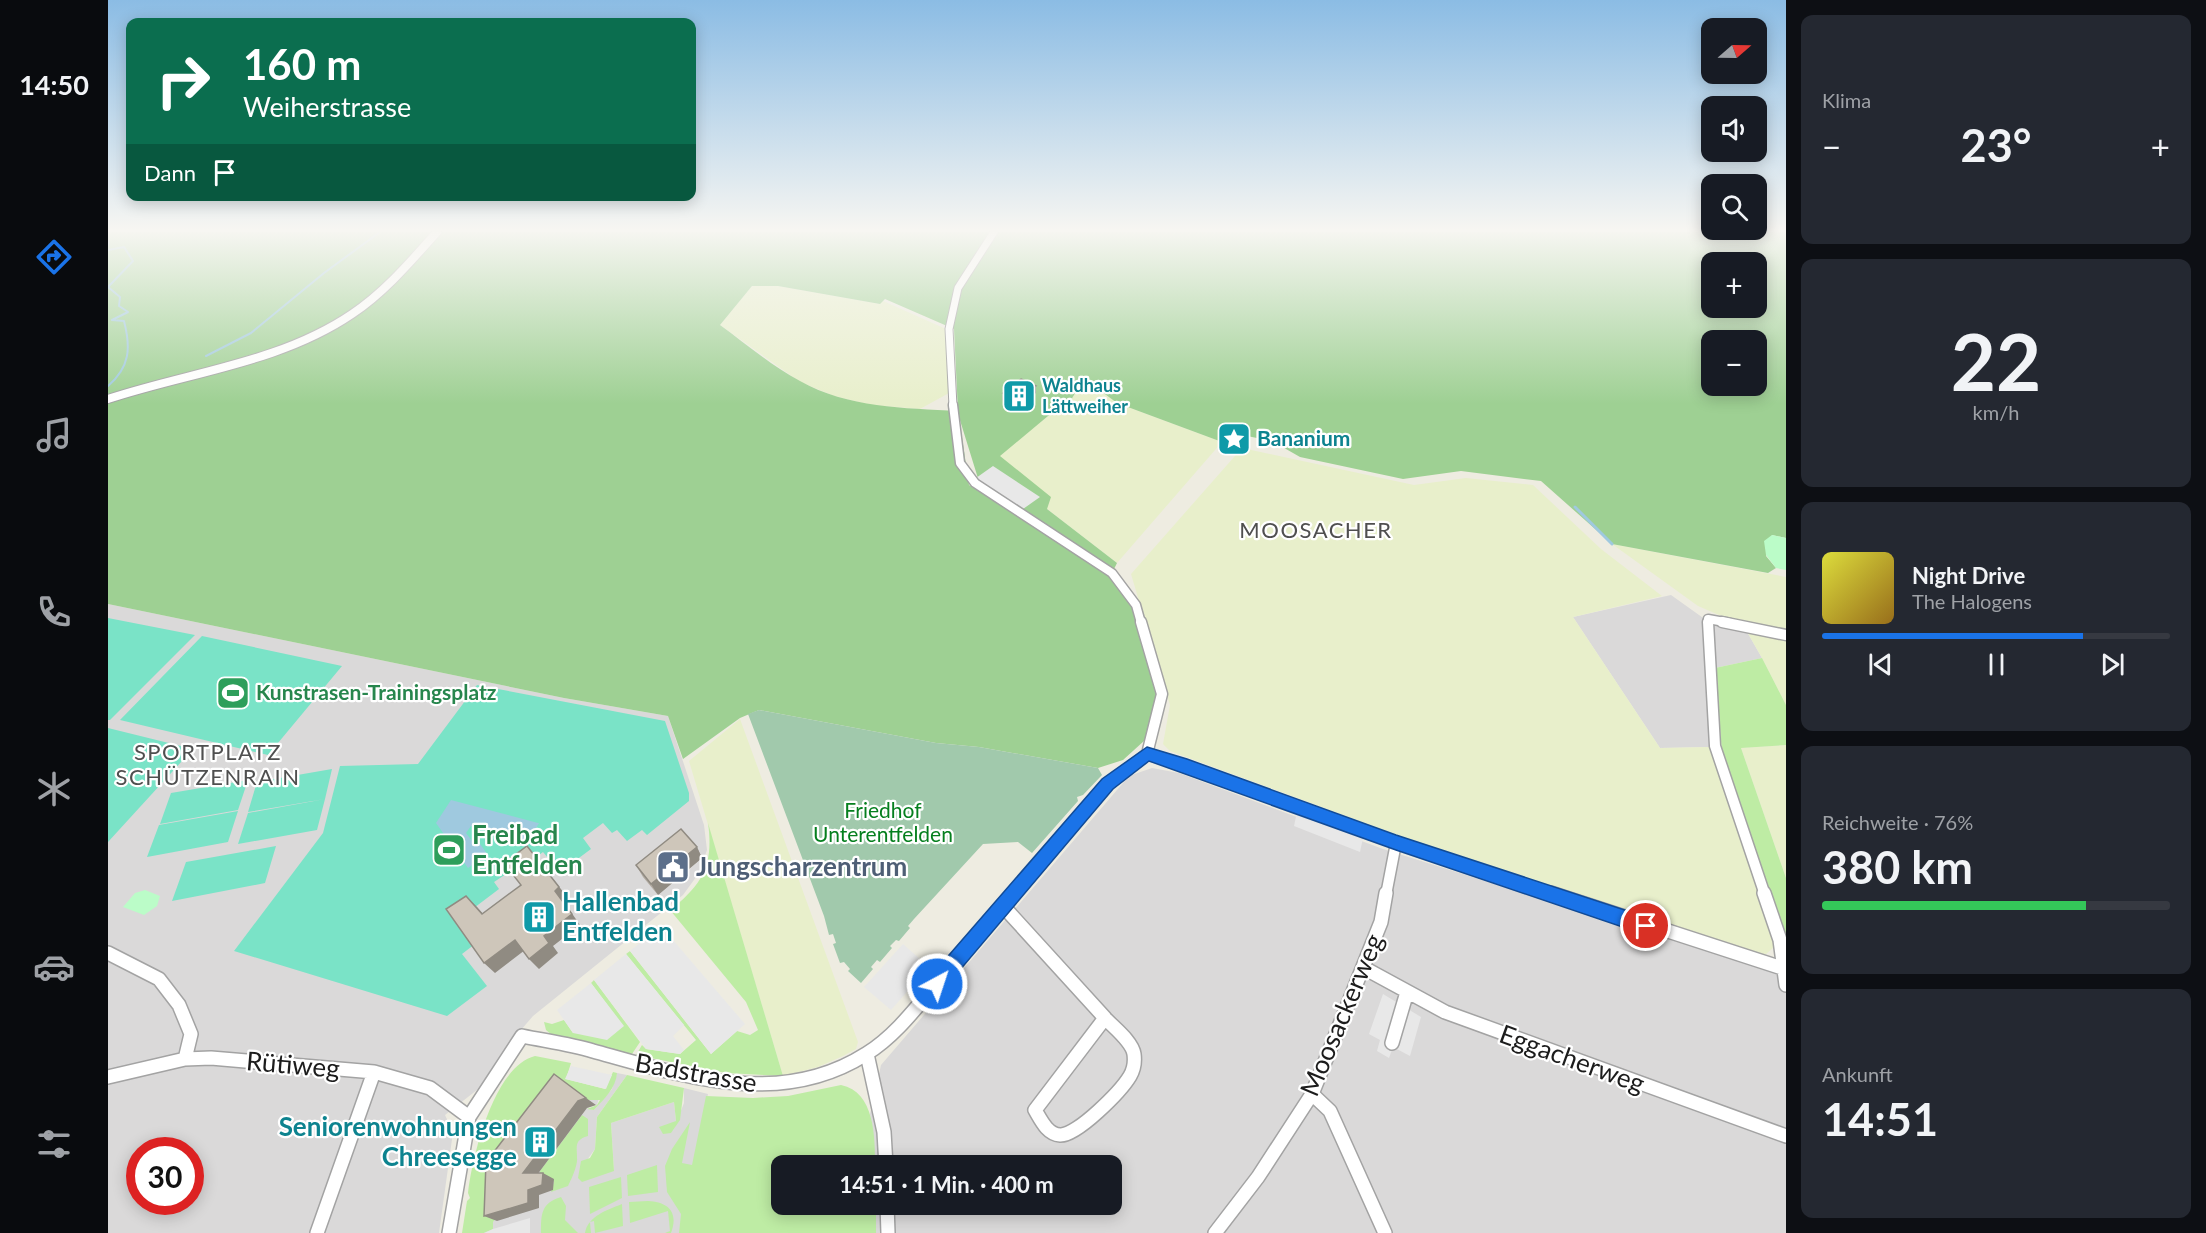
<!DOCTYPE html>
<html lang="de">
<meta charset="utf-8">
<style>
:root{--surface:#171b24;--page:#242831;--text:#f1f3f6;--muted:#9ea1a6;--line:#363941;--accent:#1a73e8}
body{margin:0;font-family:Lato,sans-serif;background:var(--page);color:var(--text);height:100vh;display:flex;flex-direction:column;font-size:22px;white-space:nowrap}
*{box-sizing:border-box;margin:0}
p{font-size:20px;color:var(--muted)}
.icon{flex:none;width:33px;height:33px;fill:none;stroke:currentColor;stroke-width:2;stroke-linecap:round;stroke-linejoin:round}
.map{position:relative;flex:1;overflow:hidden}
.details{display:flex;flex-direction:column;gap:15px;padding:15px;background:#0d0f14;width:420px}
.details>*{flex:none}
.top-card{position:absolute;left:18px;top:18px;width:570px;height:183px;border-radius:12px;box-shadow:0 3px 15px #0003;background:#0b6e4f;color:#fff;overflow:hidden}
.needle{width:39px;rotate:70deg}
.buttons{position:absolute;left:1593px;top:18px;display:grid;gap:12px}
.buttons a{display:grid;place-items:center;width:66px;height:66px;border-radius:12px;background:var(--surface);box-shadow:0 3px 15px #0003;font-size:30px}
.speed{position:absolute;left:18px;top:1137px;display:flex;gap:12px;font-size:30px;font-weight:700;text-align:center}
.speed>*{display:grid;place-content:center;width:78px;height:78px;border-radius:50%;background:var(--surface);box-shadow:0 3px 15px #0003;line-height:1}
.speed .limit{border:9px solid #d22;background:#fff;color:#111}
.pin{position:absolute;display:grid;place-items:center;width:51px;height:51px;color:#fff;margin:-26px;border:3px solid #fff;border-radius:50%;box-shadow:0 2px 6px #0007}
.me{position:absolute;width:66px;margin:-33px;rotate:40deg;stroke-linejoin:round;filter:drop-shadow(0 0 4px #0008)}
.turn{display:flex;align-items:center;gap:21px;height:126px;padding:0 18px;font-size:27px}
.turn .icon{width:78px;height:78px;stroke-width:2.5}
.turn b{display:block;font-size:42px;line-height:51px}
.then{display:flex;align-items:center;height:57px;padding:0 18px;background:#0003;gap:12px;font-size:22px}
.big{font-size:45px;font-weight:700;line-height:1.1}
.details .widget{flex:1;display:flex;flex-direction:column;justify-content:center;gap:9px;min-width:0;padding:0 21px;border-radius:12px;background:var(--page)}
.details .dial{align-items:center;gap:0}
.dial b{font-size:78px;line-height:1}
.song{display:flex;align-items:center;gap:18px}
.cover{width:72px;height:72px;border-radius:9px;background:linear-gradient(135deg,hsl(60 70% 55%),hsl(40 70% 35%))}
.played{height:6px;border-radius:3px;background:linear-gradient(90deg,var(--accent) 75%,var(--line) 75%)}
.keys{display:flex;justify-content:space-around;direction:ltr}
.heat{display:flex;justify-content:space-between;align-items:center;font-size:33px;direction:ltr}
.charge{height:9px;border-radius:4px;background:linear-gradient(90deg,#34c759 76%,var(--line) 0)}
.trip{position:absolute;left:663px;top:1155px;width:351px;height:60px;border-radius:12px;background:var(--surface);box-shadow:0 3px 15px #0003;font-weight:700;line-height:60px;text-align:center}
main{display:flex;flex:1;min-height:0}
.dock{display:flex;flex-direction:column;width:108px;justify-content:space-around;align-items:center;background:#090b0e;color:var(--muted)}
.dock .icon{width:42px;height:42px}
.dock .current{color:var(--accent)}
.dock b{font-size:27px;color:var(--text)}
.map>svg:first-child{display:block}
.residential{fill:#dad9d9;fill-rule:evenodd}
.farmland{fill:#e8efcb}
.grass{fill:#beeca4}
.forest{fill:#9ed093;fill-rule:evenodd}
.cemetery{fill:#a1c9ac}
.park{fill:#bbfcc8}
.pitch{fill:#7ae3c7}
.parking{fill:#e8e8e8}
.water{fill:#9fc9df}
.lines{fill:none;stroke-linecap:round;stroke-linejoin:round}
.stream-far1{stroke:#9fc9df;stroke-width:2}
.stream{stroke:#9fc9df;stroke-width:3}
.minor-far3-casing{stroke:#a3a3a3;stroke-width:9}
.minor-far2-casing{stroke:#a3a3a3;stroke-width:11}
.minor-far1-casing{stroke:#a3a3a3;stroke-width:13}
.minor-casing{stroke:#a3a3a3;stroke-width:16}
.tertiary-casing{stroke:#a3a3a3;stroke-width:10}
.minor-far3{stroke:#fff;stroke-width:7}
.minor-far2{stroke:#fff;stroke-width:8}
.minor-far1{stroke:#fff;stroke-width:10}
.minor{stroke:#fff;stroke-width:13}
.tertiary{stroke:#fff;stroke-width:8}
.wall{fill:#b1aaa0}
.shaded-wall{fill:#908b82}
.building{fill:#cec6ba;stroke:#908b82;stroke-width:1.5}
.route{fill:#1a73e8;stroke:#114b97;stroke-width:1.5}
.labels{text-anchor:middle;stroke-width:4.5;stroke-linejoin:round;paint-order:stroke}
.far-culture-label{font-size:18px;font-weight:bold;fill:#0d838f;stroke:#fff;text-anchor:start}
.culture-label{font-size:21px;font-weight:bold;fill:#0d838f;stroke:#fff;text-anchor:start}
.leisure-label{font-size:21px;font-weight:bold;fill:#27864d;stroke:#fff;text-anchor:start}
.park-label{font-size:21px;fill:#057f1e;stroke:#fff}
.neighbourhood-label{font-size:22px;letter-spacing:1.5px;fill:#4f4f4f;stroke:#fff}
.near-leisure-label{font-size:26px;font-weight:bold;fill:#27864d;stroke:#fff;text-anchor:start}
.near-service-label{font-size:26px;font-weight:bold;fill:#4e5e75;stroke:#fff;text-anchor:start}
.near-culture-label{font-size:26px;font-weight:bold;fill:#0d838f;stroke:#fff;text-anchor:start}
.near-street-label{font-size:26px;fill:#1c1c1c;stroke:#fff}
</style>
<main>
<nav class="dock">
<b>14:50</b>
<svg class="icon current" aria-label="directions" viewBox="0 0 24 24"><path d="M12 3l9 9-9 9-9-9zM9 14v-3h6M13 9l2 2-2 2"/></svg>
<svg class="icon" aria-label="music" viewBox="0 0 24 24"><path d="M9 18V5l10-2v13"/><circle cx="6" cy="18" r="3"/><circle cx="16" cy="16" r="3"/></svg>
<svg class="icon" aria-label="phone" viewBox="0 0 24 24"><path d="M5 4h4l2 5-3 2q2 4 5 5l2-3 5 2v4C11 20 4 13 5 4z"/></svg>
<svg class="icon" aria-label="climate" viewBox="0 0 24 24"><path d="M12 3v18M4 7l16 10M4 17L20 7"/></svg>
<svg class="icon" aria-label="car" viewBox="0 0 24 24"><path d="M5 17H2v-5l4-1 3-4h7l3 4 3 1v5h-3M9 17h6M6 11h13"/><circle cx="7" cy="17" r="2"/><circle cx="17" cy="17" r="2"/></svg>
<svg class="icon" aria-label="filters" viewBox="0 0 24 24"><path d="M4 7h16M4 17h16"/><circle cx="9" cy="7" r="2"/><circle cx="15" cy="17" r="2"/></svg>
</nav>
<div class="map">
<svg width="1678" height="1233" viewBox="0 0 1678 1233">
<rect width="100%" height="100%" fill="#eeece1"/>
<path class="residential" d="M1563 595 1598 620 1638 630 1654 658 1607 668 1612 744 1603 747 1552 748 1465 617Z
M0 604 456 698 560 716 596 825 599 850 591 873 575 895 425 1016 400 1045 374 1086 337 1115 345 1132 331 1233H0ZM32 1150H82V1202H32Z
M1044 768 1071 773 1275 849 1678 975V1233H768V1205L1004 1204V1166L767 1165 762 1114 773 1065 1021 776Z
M509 1073 519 1075 489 1117 487 1149 479 1160 506 1171 503 1123 566 1102 568 1121 565 1131 576 1103V1088L600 1094 575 1233H376L385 1222 456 1082 491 1098 489 1105 479 1108 486 1110 504 1089Z"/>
<path class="farmland" d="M644 286H670L771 304 775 301 838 329 841 393 812 409 763 405 726 396 692 382 612 325Z
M982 383 1009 403 1114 442 1009 563 939 509 891 456 940 416 960 405 972 385Z
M1134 448 1306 485 1358 478 1425 485 1493 549 1554 596 1465 617 1552 748 1603 747 1665 939V948L1658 954 1645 953 1297 838 1062 751 1055 744 1062 705 1023 574Z
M1504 544 1678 577V630L1611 615 1590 606Z
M1638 630 1678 639V705L1654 658Z
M632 719 750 1042 748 1049 735 1056 710 1067 675 1076 581 761Z
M1678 745V878L1633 748Z"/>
<path class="grass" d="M1654 658 1678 705V745L1633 748 1678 878V937L1614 753 1607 668Z
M600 823 675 1076 618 1073 528 1055 534 1045 538 1049 572 1054 588 1040 518 954 522 951 603 1054 629 1031 642 1035 650 1030 638 1002 562 910C594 885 606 865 600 823Z
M486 980 532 1042 524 1054 445 1036 438 1030 436 1022 444 1024 456 1020 465 1033 515 1026 483 983Z
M427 1056 463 1063 458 1079 497 1089 505 1072 509 1073C508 1088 496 1099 486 1110L479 1109 489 1105 492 1100H481L385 1222V1229L376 1233H354L359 1201 362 1198 360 1193C364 1157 386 1066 427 1056Z
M519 1075 576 1088 572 1120 563 1133 555 1134 551 1127 568 1121 566 1102 503 1123 506 1171 474 1182 470 1178 473 1161 482 1158 487 1149 489 1117Z
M733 1085C767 1092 767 1137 767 1165L674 1166V1204L768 1205V1233H571L573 1214 559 1192 557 1166 564 1149 582 1122 574 1163 584 1165 598 1096 645 1098 680 1096Z
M474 1115 480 1119V1136C466 1140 469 1146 469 1158 470 1165 463 1180 460 1186L443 1192 446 1182 444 1179 432 1182V1171Z
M549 1165 550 1192 520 1196 519 1175Z
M513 1177 514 1198 482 1214 481 1187Z
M453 1197 458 1206 457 1220 470 1233H433C433 1214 433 1203 453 1197Z
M540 1201C560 1202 571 1212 563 1233H557L562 1231 560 1211 522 1223 521 1202Z
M514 1204 515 1226 487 1233 486 1221 482 1222 483 1233H477C480 1216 499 1210 514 1204Z"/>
<path class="forest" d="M0 232H1678V538L1664 535 1658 556 1668 568 1660 573 1504 544 1433 481 1353 471 1295 479 1192 457 1164 441 1129 434 1114 442 1009 403 982 383 972 385 960 405 940 416 892 456 943 497 939 509 1009 563 1004 573 873 488 851 417 861 485 1012 582 1028 605 1054 694 1047 731 1015 760 990 768 871 747 828 743 651 710 632 718 575 759 560 716 456 698 0 604ZM1604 262H1648V308H1604ZM644 286H670L772 304 777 299 846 329 850 411C796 408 740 408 692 381 664 366 638 344 612 325ZM1604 340H1648V386H1604Z"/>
<path class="cemetery" d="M651 710 828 743 871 747 990 768 994 775 975 795 969 797 970 801 924 853 910 842 875 844 806 919 800 926 802 928 791 941 788 940 782 946 784 948 772 962 769 960 763 967 765 969 753 983 740 971 742 969 736 962 732 963 725 944 728 943 725 934 721 935 716 916 640 714Z"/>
<path class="park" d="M1664 535 1678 538V570L1668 568 1658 555 1656 541Z
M37 890 52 896 49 906 36 915 15 907 27 893Z"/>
<path class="pitch" d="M0 618 87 635 2 720H0Z
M94 636 234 666 160 755 12 720Z
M369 685 557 721 581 793V801L539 835 534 830 519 841 509 830 504 833 495 823 475 838 483 849 452 872 435 852 406 874 401 872 386 882 391 889 350 920 367 944 354 954 379 986 339 1016 126 951 215 833 232 766 310 764Z
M0 728 85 749 0 842Z
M224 769 217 799 140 812 149 782Z
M140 780 130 810 52 824 63 793Z
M217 799 209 830 130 844 140 813Z
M130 811 120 842 39 857 51 825Z
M168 846 157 883 64 901 78 862Z"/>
<path class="parking" d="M885 466 932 497 915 509 868 478Z
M1189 812 1255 838 1252 852 1186 826Z
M553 926 637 1024 603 1054 522 951Z
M795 944 821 967 783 1010 756 987Z
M518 954 576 1025 565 1036 576 1050 572 1054 538 1049 486 980Z
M483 983 516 1026 499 1040 465 1033 449 1010Z
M1275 994 1313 1017 1302 1056 1285 1047 1281 1058 1269 1051 1272 1040 1261 1034Z
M463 1066 504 1075 498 1089 457 1079Z
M422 1218V1233H376L385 1229Z"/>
<path class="water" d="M343 800 430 823H431L420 841 363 826 358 833 364 841 368 838 379 854 360 868 328 823Z"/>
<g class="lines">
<path class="stream-far1" d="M0 241V245
M0 250 16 247 25 261 0 287 12 297 11 306 20 312 4 320 16 321C23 348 22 367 0 386
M98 356 143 333 216 273 272 232"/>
<path class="stream" d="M1467 507 1504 544"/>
<defs>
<path id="minor-far3" d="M845 406 841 329 850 288 886 232"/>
<path id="minor-far2" d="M845 405 852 463 867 483 1004 573 1028 605 1033 623
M1600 623V619L1622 623"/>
<path id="minor-far1" d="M1600 622 1607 746 1657 895
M1614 622 1678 635
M1039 754 1079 766 1288 843 1448 895
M905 895 1000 784 1039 754 1054 694 1033 622
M1278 895 1288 843"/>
<path id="minor" d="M1443 893 1674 968
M1656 893 1672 940 1678 985
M895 906 997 1018
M0 953 51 979 71 1005 83 1034 77 1059
M1256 968 1337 1012 1678 1136
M997 1018C1005 1027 1024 1041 1026 1054 1027 1061 1026 1069 1022 1076 1013 1091 969 1136 952 1135 939 1134 933 1120 927 1110Z
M1284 1043 1299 992
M759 1054 776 1132 778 1166
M0 1077 77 1059 103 1058 266 1072 322 1088 361 1117
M1204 1094 1222 1111 1277 1233
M779 1204 780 1233
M209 1233 266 1072
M341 1233 361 1117 414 1036C438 1041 462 1044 485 1051 575 1076 672 1109 758 1054 786 1037 808 1008 829 983 855 953 881 923 906 893
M1107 1233 1150 1177 1204 1094 1273 922 1278 893"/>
<path id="tertiary" d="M0 399C81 372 172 363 244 314 277 292 303 261 329 232"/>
</defs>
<use href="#minor-far3" class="minor-far3-casing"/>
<use href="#minor-far2" class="minor-far2-casing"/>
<use href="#minor-far1" class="minor-far1-casing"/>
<use href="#minor" class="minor-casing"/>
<use href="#tertiary" class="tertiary-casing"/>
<use href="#minor-far3" class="minor-far3"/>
<use href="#minor-far2" class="minor-far2"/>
<use href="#minor-far1" class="minor-far1"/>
<use href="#minor" class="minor"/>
<use href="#tertiary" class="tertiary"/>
</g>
<path class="wall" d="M895 393H928L909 407 894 400Z
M589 847 594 858 550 895 535 877 528 865Z"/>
<path class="shaded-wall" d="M928 386V393L909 407 910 400Z
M419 846 460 898 456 902 472 925 445 946 450 953 431 969 421 959 436 936 447 891Z
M589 847 594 858 550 895 543 884Z
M358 896 369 907 385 925 374 914Z
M407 940 417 950 387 973 376 963Z
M478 1098 488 1105 479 1108 426 1179 415 1173 470 1101Z
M435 1173 446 1179 445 1190 431 1195V1208L389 1221 376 1216 420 1190Z"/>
<path class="building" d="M913 379 928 386 910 400 895 393Z
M573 829 589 847 543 884 528 865Z
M419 846 451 887 447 891 464 914 436 936 441 943 421 959 407 940 376 963 338 909 358 896 374 914 413 885 396 863Z
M446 1074 478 1098 470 1101 415 1173H435L434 1185 420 1190V1203L376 1216 378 1162Z"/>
<linearGradient id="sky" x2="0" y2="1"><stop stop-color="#8bbce4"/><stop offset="0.57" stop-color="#f7f6f2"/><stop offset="1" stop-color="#f7f6f2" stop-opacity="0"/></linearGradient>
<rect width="1678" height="404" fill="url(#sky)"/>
<path class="route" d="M1039 747 1079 759 1288 835 1538 917 1544 920 1546 926 1544 932 1538 935 1288 850 1041 761 1005 789 835 990 829 993 822 990 819 984 822 977 994 779Z"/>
<defs>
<symbol id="building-square" viewBox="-11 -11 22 22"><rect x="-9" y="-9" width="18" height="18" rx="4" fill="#0f9aa8" stroke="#fff"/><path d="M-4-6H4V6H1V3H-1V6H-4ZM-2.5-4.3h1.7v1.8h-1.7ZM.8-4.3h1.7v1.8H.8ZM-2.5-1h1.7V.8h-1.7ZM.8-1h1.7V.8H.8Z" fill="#fff"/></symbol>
<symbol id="sight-square" viewBox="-11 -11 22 22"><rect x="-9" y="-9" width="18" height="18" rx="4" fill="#0f9aa8" stroke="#fff"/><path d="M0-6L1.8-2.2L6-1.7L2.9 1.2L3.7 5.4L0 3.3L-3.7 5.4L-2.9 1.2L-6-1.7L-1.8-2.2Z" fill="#fff"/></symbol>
<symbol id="stadium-square" viewBox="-11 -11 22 22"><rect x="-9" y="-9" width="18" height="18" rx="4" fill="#2e9e5b" stroke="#fff"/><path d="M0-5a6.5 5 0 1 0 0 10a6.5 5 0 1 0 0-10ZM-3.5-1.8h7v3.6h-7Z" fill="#fff"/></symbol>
<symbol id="civic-square" viewBox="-11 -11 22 22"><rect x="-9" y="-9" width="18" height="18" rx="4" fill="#5c6f8a" stroke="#fff"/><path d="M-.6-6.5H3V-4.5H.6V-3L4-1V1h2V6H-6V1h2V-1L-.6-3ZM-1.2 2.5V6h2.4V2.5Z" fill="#fff"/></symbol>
</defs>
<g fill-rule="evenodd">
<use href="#building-square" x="892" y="377" width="38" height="38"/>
<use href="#sight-square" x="1107" y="420" width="38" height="38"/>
<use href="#stadium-square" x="106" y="674" width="38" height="38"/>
<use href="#stadium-square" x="322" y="831" width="38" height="38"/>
<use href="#civic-square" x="546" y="848" width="38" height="38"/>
<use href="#building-square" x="412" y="898" width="38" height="38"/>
<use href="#building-square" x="413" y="1123" width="38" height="38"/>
</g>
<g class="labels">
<g class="far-culture-label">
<text x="934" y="392">Waldhaus<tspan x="934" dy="21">Lättweiher</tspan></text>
</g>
<g class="culture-label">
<text x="1149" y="446">Bananium</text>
</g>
<g class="leisure-label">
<text x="148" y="700">Kunstrasen-Trainingsplatz</text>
</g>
<g class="park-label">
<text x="775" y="818">Friedhof<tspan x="775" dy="24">Unterentfelden</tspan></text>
</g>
<g class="neighbourhood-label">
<text x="1208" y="538">MOOSACHER</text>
<text x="100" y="760">SPORTPLATZ<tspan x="100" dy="25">SCHÜTZENRAIN</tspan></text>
</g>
<g class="near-leisure-label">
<text x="364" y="844">Freibad<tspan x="364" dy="30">Entfelden</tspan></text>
</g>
<g class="near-service-label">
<text x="588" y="876">Jungscharzentrum</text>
</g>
<g class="near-culture-label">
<text x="454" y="911">Hallenbad<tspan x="454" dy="30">Entfelden</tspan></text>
<text x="409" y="1136" text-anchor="end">Seniorenwohnungen<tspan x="409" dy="30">Chreesegge</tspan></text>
</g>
<g class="near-street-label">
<text transform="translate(1234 1015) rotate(-67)" y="9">Moosackerweg</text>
<text transform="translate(1464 1059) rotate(20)" y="9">Eggacherweg</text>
<text transform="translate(185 1065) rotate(5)" y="9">Rütiweg</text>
<text transform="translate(588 1073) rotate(10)" y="9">Badstrasse</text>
</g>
</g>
</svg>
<div class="buttons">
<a><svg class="needle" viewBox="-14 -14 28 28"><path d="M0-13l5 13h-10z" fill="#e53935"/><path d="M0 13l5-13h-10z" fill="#9ea1a6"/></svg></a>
<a><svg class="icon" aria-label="sound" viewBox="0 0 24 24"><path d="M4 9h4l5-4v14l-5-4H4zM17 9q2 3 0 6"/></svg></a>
<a><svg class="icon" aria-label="search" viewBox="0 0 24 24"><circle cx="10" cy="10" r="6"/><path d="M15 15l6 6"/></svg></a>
<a>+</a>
<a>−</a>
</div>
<div class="speed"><div class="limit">30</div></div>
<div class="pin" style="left:1538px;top:926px;background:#d93025"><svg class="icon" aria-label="arrive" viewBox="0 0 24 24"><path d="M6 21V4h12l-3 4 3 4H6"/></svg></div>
<svg class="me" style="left:829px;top:984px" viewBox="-20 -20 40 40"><circle r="17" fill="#1a73e8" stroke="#fff" stroke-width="3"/><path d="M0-11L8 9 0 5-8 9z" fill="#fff"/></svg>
<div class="trip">14:51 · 1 Min. · 400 m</div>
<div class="top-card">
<div class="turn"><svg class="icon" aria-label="right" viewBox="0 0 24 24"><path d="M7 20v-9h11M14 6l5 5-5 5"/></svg><div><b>160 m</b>Weiherstrasse</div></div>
<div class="then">Dann<svg class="icon" aria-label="arrive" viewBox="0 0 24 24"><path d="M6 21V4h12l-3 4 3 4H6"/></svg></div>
</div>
</div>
<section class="details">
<div class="widget"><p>Klima</p>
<div class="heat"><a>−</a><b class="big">23°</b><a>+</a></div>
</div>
<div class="widget dial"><b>22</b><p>km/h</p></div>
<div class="widget">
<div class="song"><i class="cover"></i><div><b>Night Drive</b><p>The Halogens</p></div></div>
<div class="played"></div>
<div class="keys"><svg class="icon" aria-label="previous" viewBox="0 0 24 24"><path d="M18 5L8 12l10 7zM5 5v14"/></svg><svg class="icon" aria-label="pause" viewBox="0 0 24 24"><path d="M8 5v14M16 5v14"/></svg><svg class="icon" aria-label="next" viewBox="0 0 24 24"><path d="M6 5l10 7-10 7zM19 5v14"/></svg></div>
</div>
<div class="widget"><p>Reichweite · 76%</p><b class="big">380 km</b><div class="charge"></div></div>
<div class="widget"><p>Ankunft</p><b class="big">14:51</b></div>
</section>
</main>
